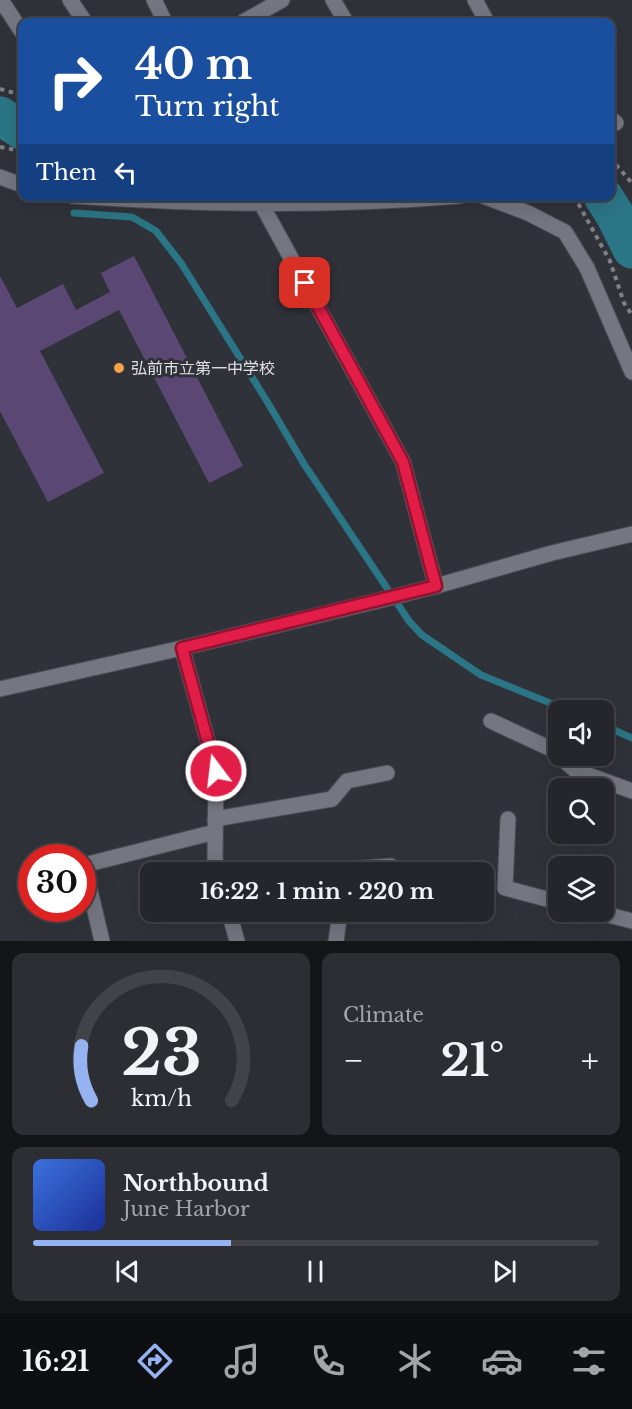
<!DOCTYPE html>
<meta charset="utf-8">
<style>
:root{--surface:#24262c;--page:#2c2e34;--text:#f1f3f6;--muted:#a3a5a9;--line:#414348;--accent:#95b2f1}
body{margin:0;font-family:"Libre Baskerville","Noto Sans JP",serif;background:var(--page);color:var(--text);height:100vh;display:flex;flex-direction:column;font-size:22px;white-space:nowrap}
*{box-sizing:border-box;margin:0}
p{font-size:20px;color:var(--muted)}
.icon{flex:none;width:33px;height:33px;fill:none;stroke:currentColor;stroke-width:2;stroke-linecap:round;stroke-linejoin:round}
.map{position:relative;height:941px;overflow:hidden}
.sheet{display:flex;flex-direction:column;gap:12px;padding:12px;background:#141518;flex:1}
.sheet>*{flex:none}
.top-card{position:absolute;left:18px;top:18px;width:597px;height:183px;border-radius:12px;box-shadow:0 6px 24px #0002,0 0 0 2px var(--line);background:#1a4fa0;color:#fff;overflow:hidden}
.fabs{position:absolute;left:548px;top:700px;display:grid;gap:12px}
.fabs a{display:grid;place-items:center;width:66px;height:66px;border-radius:12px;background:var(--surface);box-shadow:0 6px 24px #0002,0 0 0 2px var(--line);font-size:30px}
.speed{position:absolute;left:18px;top:844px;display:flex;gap:12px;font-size:30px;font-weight:700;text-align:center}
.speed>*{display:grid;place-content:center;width:78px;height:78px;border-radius:50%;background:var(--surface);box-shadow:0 6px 24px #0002,0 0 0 2px var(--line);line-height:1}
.speed .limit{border:9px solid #d22;background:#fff;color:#111}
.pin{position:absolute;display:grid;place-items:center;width:51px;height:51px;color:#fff;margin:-26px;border-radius:12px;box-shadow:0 3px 9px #0006}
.me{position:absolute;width:66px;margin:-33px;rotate:345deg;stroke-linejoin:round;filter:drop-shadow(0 0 4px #0008)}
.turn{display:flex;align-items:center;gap:21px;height:126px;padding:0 18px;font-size:27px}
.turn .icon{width:78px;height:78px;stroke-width:2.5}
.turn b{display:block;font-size:42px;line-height:51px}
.then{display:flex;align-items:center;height:57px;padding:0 18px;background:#0003;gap:12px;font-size:22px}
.big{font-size:45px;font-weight:700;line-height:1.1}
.sheet .widget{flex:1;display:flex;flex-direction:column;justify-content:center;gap:9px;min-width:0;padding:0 21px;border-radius:12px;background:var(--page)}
.sheet .dial{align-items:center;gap:0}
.dial svg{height:156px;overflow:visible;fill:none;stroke:var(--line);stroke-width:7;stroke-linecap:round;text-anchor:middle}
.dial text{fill:var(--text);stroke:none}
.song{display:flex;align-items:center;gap:18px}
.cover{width:72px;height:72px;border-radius:9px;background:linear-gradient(135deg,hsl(220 70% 55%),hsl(230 70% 35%))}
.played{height:6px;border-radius:3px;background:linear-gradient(90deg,var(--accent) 35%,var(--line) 35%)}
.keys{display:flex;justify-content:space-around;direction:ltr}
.heat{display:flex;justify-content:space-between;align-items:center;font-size:33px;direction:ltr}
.sheet .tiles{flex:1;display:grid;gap:12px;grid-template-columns:1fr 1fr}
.widget:last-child{grid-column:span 2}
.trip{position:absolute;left:140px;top:862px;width:354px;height:60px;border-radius:12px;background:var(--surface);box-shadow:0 6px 24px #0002,0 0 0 2px var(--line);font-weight:700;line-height:60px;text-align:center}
.menu{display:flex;height:96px;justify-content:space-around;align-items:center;background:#0e0f12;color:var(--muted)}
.menu .icon{width:42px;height:42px}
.menu .current{color:var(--accent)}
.menu b{font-size:27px;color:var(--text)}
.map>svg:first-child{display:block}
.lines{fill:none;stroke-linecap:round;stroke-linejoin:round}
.stream{stroke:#2b7686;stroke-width:7}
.river{stroke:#2b7686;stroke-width:39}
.building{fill:#5b4774}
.minor-casing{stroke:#4c4d54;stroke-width:17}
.tertiary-casing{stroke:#4c4d54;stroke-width:17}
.path{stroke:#808188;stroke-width:4;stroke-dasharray:4.5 4.5;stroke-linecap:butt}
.minor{stroke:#747680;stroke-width:15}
.tertiary{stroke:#747680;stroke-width:15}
.route-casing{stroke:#92132f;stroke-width:15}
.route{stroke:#e11d48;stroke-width:10}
.poi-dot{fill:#f7a149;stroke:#30323a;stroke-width:2}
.labels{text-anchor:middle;stroke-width:6;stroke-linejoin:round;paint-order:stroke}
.poi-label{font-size:16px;fill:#dfe0e6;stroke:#30323a;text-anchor:start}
</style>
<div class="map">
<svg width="632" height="941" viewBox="0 0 632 941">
<rect width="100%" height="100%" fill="#30323a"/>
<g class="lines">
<path class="stream" d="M74 213 132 217 156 231 181 263 268 403 304 464 409 621 422 635 481 675 570 711
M615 215 632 223
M603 725 632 738"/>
<path class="river" d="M0 116 22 130
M603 196 615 215 632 249"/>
</g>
<path class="building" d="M134 256 243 466 209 483 119 310 40 351 104 473 48 502 0 411V276L17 308 63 284 76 310 110 292 101 273Z"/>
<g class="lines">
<defs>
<path id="minor" d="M1 0 22 32
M70 0 85 22
M154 0 165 22
M333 0 346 22
M475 0 487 22
M243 22 282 0
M610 118 616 123
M0 177 22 185
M73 196C202 205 331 207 459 196
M257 196 403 462 436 586
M483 196 528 213 565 232 587 268 632 372
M182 648 216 771 215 859 219 873
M491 721 551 749 558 755
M559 756 575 770 632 791
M215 819 332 799 347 781 387 773
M508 819 505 888 558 902
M292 873 391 866
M229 912 237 941
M597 912 632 921
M102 941 84 865 215 832
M336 941 340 912"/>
<path id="tertiary" d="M0 689 182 648 381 600 436 586 552 553 632 534"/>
</defs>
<use href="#minor" class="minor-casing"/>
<use href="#tertiary" class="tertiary-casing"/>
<path class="path" d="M0 89 22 95
M0 147 22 151
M610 158 632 183
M574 196 610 261 624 303 632 315"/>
<use href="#minor" class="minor"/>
<use href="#tertiary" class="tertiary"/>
</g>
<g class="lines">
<defs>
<path id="route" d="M216 771 182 648 436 586 403 462 305 283"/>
</defs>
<use href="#route" class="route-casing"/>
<use href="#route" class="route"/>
</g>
<circle class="poi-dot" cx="119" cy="368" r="6"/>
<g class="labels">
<g class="poi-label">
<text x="131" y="374">弘前市立第一中学校</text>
</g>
</g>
</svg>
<div class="fabs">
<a><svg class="icon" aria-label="sound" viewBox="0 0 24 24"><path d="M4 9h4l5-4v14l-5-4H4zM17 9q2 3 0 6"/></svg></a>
<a><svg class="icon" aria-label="search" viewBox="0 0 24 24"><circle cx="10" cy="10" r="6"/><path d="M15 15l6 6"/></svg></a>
<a><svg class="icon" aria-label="layers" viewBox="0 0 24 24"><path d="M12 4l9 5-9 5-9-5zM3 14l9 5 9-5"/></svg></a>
</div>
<div class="speed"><div class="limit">30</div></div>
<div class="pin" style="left:305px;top:283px;background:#d93025"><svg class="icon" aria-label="arrive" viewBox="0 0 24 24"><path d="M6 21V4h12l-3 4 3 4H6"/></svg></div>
<svg class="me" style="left:216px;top:771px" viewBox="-20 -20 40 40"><circle r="17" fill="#e11d48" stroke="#fff" stroke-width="3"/><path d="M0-11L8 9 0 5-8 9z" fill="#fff"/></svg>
<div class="trip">16:22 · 1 min · 220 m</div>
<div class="top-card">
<div class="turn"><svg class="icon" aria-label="right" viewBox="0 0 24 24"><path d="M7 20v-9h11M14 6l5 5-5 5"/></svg><div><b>40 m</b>Turn right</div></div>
<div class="then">Then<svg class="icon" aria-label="left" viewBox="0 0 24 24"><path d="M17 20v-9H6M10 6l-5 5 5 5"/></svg></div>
</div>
</div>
<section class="sheet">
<div class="tiles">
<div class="widget dial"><svg viewBox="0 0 100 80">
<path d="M14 69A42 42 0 1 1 86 69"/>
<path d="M14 69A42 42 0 0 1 9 41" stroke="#95b2f1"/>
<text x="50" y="56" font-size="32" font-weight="700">23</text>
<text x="50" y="72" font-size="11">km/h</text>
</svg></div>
<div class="widget"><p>Climate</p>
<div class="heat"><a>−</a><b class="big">21°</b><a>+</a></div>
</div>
<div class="widget">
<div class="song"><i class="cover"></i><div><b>Northbound</b><p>June Harbor</p></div></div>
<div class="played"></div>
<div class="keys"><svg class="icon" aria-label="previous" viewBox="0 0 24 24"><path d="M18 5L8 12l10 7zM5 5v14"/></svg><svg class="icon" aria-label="pause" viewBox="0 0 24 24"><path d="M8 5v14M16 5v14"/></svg><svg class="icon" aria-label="next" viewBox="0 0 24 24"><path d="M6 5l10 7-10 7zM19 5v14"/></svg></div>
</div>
</div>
</section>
<nav class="menu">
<b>16:21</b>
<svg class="icon current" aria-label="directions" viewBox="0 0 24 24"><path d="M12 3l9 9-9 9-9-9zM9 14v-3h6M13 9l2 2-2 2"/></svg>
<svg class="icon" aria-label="music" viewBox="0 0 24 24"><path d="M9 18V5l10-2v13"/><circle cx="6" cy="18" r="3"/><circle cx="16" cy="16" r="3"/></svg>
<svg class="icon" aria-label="phone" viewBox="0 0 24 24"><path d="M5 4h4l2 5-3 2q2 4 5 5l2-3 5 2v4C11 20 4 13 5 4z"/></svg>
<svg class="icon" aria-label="climate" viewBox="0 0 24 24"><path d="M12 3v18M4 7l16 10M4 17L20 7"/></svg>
<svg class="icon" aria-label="car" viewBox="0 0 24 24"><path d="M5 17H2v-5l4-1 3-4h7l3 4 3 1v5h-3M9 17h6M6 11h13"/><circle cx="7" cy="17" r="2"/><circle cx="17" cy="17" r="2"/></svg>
<svg class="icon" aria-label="filters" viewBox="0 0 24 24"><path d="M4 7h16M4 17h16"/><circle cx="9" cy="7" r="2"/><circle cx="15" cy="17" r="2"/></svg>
</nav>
